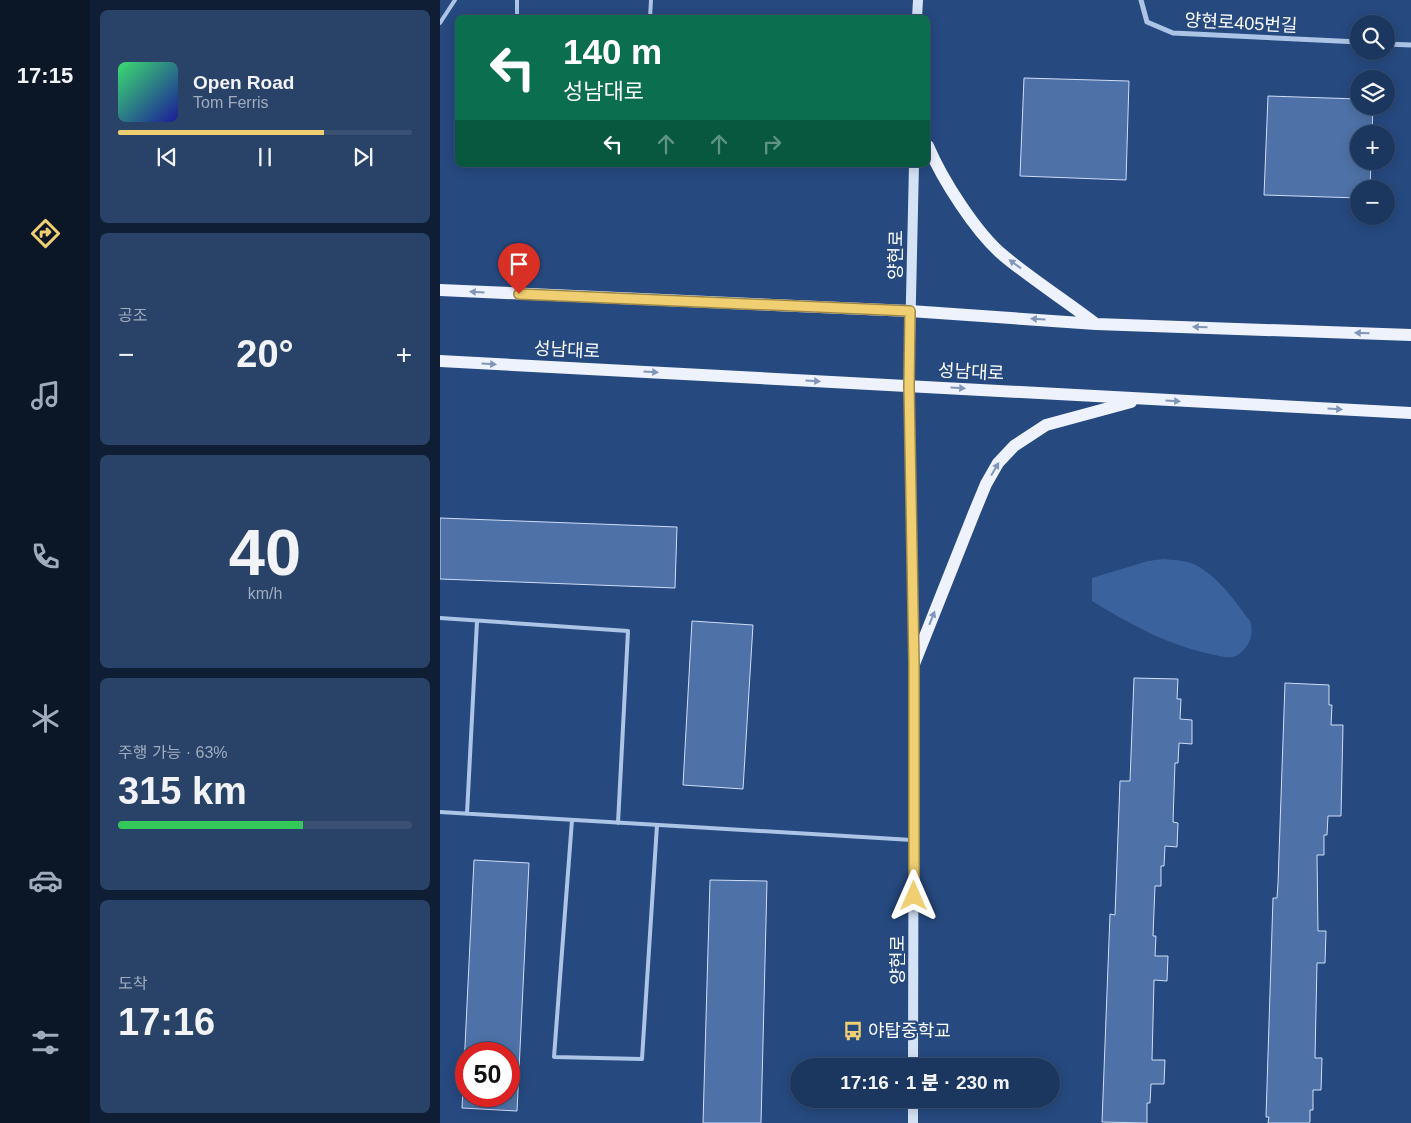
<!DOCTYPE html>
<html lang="ko">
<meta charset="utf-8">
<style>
:root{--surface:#1c375f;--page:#294268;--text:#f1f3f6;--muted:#a0acbd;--line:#3a5174;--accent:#efcf71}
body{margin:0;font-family:Arial,"Noto Sans KR",sans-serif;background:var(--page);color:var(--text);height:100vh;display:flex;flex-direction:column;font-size:19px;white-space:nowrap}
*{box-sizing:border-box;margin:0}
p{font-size:16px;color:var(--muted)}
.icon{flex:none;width:28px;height:28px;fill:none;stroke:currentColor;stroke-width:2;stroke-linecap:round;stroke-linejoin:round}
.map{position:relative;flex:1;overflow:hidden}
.drawer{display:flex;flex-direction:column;gap:10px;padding:10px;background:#0f1e34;width:350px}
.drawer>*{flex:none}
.hud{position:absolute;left:15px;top:15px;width:475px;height:152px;border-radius:8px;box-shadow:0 2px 12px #0003,0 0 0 1px var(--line);background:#0b6e4f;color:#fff;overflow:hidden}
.controls{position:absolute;left:910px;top:15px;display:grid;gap:10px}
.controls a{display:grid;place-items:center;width:45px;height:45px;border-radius:50%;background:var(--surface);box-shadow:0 2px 12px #0003,0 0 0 1px var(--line);font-size:25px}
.speed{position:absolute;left:15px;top:1042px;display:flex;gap:10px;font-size:25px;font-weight:700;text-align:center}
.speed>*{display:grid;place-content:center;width:65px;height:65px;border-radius:50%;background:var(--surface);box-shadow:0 2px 12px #0003,0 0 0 1px var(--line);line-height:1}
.speed .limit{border:8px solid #d22;background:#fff;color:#111}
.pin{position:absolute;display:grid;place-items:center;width:42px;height:42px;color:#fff;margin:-51px -21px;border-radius:50% 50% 50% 0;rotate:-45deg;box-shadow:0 0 5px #0007}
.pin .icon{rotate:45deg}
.me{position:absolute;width:55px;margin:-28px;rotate:0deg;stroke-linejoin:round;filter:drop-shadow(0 0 4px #0008)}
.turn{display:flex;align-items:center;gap:18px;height:105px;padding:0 25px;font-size:22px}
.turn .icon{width:65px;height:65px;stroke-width:2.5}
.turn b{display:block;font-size:35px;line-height:42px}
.lanes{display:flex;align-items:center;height:48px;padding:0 25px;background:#0003;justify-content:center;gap:25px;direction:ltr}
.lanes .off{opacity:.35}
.big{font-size:38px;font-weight:800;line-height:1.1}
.drawer .card{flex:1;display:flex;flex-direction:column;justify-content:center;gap:8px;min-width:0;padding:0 18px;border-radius:8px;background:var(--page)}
.drawer .dial{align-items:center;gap:0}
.dial b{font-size:65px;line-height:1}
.song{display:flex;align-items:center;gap:15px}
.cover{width:60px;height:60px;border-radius:8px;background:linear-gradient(135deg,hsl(140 70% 55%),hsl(240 70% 35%))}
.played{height:5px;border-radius:2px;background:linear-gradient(90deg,var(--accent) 70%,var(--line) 70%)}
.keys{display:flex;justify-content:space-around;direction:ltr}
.heat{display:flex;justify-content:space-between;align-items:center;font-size:28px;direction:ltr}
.charge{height:8px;border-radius:4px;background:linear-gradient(90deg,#34c759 63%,var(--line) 0)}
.trip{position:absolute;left:350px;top:1058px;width:270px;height:50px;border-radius:25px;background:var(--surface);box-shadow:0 2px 12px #0003,0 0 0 1px var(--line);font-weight:800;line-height:50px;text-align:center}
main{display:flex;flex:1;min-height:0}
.dock{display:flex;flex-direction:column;width:90px;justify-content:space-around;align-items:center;background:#0b1626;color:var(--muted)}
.dock .icon{width:35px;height:35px}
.dock .on{color:var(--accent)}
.dock b{font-size:22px;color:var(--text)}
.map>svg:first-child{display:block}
.green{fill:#3a629c}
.building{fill:#4e72a7;stroke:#cfdef5;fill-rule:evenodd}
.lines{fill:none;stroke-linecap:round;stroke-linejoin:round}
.lane{stroke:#acc4e6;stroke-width:4}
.street{stroke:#acc4e6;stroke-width:5}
.secondary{stroke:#d5e2f5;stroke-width:10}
.primary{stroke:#edf2fd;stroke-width:12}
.oneway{fill:#8095b8}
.route-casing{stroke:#9b8749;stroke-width:12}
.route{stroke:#efcf71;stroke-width:9}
.labels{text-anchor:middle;stroke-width:4.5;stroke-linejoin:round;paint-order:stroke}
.street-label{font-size:18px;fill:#fff;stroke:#26497f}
.poi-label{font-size:18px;fill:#fff;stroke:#26497f;text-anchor:start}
</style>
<main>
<nav class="dock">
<b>17:15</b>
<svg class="icon on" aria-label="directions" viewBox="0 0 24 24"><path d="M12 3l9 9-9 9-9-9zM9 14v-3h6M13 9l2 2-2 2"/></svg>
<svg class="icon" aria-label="music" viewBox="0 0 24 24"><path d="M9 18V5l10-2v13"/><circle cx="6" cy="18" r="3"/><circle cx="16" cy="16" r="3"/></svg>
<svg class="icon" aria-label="phone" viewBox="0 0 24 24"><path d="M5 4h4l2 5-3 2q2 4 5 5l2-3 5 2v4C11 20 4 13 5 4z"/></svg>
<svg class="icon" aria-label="climate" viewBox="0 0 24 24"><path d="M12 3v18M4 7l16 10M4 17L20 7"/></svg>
<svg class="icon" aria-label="car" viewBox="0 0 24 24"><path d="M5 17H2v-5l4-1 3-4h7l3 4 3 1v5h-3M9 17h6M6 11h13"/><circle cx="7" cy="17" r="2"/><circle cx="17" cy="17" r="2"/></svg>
<svg class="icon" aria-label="filters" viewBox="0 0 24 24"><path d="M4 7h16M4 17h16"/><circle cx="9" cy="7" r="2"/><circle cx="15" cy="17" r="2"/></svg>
</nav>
<section class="drawer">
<div class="card">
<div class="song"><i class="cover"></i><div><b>Open Road</b><p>Tom Ferris</p></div></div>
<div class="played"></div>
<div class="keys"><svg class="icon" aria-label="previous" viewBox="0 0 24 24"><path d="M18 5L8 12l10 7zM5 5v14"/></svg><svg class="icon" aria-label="pause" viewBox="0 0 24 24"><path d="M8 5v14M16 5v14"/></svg><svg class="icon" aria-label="next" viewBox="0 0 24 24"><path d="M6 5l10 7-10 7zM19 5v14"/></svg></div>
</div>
<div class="card"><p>공조</p>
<div class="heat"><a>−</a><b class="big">20°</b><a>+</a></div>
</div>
<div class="card dial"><b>40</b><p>km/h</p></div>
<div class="card"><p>주행 가능 · 63%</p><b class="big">315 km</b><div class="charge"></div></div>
<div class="card"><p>도착</p><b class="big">17:16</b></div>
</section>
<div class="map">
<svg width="971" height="1123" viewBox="0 0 971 1123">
<rect width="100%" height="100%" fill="#26497f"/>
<path class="green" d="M723 559C733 560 742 560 751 563 777 574 794 600 810 621 813 629 812 640 806 647 802 652 797 657 791 657 786 658 780 656 775 655 732 647 689 624 652 601V578L708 561Z"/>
<path class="building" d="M584 78 689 81 686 180 580 176Z
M828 96 919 99V106H933L932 134H919V161H931L930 189H919V198L824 195Z
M0 518 237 527 235 588 0 579Z
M252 621 313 625 303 789 243 785Z
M694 678 738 679 737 699H741L740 719 752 720V744L739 743 738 763H735L733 822 738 823 737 847 725 846 724 866H721V886H715L713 936H716L715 956H728L727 981 714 980 712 1060H725L724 1084H711L710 1103H707V1123L662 1122 670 914 675 915 680 781H690Z
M845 683 889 685V705H892L891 725H903L901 816H888L887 835H884V855H877L878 931H886L885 963H877L875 1058H882L881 1090H873V1110H870V1122L868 1123H828L829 1117H826L833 898H837L838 883Z
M34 860 89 863 77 1111 22 1108ZM26 1054H69V1096H26Z
M270 880 327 881 321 1123H263Z"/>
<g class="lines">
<path class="lane" d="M77 18V0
M210 18 211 0
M0 23 15 0
M0 618 188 631 178 823
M0 812 472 840
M27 814 37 621
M132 820 114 1057 202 1059 217 825"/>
<path class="street" d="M701 0 707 22 733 33 919 42
M946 44 971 45"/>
<path class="secondary" d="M477 18 478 0
M473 1066 474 664 469 386 474 165
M473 1123V1099"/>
<path class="primary" d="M488 146C502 179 536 233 564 256 593 280 626 301 656 324
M0 290 470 311 656 324 971 335
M0 361 971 413
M474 664 534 513 546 484 558 463 574 446 606 425 691 402"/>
</g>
<defs><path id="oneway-solid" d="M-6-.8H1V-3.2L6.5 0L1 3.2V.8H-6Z" transform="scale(1.25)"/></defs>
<g class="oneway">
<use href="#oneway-solid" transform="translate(575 264) rotate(-144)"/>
<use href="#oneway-solid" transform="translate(37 292) rotate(-177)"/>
<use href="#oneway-solid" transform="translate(598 319) rotate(-176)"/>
<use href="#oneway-solid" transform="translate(760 327) rotate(-178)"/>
<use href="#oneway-solid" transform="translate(922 333) rotate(-178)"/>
<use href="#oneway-solid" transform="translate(49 364) rotate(3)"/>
<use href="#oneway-solid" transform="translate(211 372) rotate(3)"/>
<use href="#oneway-solid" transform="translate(373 381) rotate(3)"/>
<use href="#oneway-solid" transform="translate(518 388) rotate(3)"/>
<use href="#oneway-solid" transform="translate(733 401) rotate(3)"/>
<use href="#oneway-solid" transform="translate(895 409) rotate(3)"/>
<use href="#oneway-solid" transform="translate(555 469) rotate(-59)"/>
<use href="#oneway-solid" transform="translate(492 618) rotate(-68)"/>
</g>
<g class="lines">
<defs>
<path id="route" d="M79 294 470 311 469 386 474 664V896"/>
</defs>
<use href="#route" class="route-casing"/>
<use href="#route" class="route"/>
</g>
<defs>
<symbol id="bus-bare" viewBox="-9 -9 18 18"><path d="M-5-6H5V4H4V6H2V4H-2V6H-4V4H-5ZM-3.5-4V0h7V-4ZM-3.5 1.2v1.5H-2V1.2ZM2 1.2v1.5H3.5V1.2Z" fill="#efcf71" stroke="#26497f" stroke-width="2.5" paint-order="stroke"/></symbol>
</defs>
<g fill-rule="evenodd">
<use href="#bus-bare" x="399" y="1017" width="28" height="28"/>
</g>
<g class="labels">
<g class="street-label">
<text transform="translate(801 23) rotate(3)" y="6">양현로405번길</text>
<text transform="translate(456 255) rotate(-89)" y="6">양현로</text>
<text transform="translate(127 350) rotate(3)" y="6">성남대로</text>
<text transform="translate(531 372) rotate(3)" y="6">성남대로</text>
<text transform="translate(458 960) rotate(-90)" y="6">양현로</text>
</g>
<g class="poi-label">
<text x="428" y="1037">야탑중학교</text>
</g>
</g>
</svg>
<div class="controls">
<a><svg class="icon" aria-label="search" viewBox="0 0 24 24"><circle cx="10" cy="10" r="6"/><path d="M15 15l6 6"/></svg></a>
<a><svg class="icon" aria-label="layers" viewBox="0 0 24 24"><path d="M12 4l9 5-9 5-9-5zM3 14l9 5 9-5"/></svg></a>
<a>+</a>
<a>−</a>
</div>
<div class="speed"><div class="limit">50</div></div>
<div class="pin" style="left:79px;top:294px;background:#d93025"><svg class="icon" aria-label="arrive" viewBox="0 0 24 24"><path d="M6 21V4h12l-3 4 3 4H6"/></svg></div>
<svg class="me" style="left:474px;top:896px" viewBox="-20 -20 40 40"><path d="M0-17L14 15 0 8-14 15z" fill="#efcf71" stroke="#fff" stroke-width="4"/></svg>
<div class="trip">17:16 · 1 분 · 230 m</div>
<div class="hud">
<div class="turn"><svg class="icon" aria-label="left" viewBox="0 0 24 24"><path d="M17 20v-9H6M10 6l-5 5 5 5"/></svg><div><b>140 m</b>성남대로</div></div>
<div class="lanes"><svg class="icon" aria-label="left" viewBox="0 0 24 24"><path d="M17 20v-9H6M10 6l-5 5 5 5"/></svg><svg class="icon off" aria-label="ahead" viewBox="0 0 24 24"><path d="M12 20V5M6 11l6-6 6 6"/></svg><svg class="icon off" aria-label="ahead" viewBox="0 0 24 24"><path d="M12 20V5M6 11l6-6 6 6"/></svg><svg class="icon off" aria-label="right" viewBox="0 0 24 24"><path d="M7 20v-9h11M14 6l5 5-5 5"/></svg></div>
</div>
</div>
</main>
